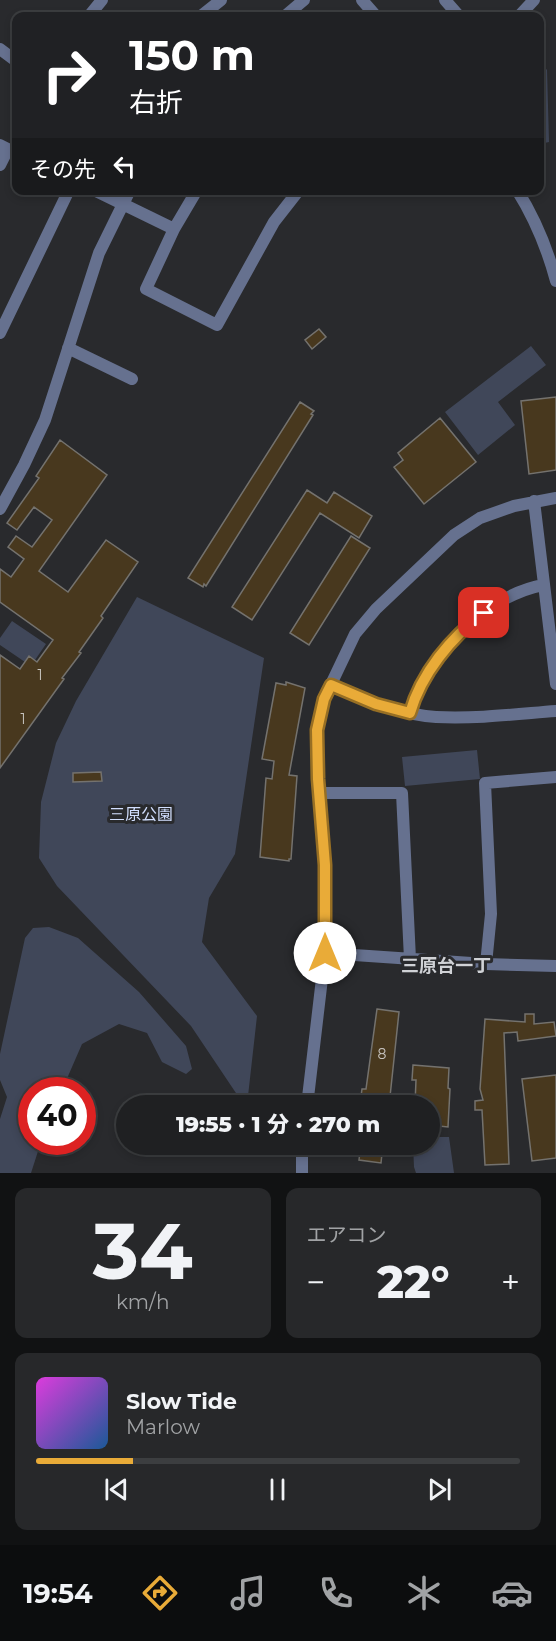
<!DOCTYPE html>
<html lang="ja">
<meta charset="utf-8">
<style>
:root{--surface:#1f2022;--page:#27282a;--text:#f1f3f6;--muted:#a1a3a5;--line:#3c3e40;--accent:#e9ab38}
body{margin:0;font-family:Montserrat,"Noto Sans JP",sans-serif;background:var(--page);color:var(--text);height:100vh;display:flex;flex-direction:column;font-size:22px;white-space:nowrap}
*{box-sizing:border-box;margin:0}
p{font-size:20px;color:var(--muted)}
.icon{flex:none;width:33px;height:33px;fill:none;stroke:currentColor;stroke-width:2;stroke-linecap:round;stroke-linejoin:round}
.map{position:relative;height:1173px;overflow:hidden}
.drawer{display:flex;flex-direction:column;gap:15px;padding:15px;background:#111213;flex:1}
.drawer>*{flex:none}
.banner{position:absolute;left:12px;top:12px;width:532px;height:183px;border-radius:12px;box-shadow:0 3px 9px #0003,0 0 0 2px var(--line);background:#202124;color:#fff;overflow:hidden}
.speed{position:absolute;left:18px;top:1077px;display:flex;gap:12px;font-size:30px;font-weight:700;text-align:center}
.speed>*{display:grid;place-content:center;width:78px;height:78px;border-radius:50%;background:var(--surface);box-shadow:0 3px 9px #0003,0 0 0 2px var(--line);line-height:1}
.speed .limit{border:9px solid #d22;background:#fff;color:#111}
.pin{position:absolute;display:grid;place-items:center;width:51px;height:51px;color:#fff;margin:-26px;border-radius:12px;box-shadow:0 3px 9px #0006}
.me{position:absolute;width:66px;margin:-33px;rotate:0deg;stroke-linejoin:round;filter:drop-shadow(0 0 4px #0008)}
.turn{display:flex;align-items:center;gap:21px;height:126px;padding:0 18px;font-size:27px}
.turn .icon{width:78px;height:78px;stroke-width:2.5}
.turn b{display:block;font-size:42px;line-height:51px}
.then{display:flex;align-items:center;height:57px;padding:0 18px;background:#0003;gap:12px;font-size:22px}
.big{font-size:45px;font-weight:800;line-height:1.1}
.drawer .widget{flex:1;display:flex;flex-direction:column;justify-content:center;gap:9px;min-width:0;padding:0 21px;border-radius:12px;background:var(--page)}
.drawer .dial{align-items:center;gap:0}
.dial b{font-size:78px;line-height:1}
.song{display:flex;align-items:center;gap:18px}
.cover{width:72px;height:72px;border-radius:9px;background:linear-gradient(135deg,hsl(300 70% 55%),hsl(210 70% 35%))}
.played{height:6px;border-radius:3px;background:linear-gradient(90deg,var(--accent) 20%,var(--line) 20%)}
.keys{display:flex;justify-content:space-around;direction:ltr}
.heat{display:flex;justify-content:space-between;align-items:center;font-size:33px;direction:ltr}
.drawer .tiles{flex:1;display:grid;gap:15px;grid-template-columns:1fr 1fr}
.widget:last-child{grid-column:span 2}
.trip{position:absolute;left:116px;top:1095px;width:324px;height:60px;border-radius:30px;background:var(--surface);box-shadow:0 3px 9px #0003,0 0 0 2px var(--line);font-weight:800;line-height:60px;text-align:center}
.dock{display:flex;height:96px;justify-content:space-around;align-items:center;background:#0c0d0e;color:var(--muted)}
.dock .icon{width:42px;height:42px}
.dock .on{color:var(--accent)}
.dock b{font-size:27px;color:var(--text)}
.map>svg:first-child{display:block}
.green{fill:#404759}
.building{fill:#48381e;stroke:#74726e;stroke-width:1.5}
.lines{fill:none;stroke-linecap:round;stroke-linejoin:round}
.minor{stroke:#66718f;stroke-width:12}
.route-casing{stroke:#976f24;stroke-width:15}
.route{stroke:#e9ab38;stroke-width:10}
.labels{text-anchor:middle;stroke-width:6;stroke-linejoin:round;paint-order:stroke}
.number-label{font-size:14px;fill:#c8c4c0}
.park-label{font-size:16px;fill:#d1defe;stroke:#292a2d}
.neighbourhood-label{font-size:18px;font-weight:bold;fill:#d0d2d6;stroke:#292a2d}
</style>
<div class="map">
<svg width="556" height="1173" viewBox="0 0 556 1173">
<rect width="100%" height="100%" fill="#292a2d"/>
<path class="green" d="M547 69 549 142 540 144V75Z
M531 346 546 365 498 402 515 425 478 455 445 412Z
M137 597 264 658 235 854 209 898 202 942 257 1016 247 1105H244L191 1026 57 886 39 858 41 802 56 743 76 701Z
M12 621 46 644 35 660 29 656 25 662 0 645V638Z
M477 750 480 779 405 786 402 757Z
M49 927 78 938 139 992 186 1046 192 1069 186 1074 162 1062 147 1033 119 1024 82 1044 62 1090H32V1142H41L31 1173H0V1119L7 1097 0 1080V1054L25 938 33 928Z
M429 1137H449L454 1173H416L414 1167 413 1145 429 1144Z"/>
<path class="building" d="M319 329 326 337 312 349 305 340Z
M556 397V470L529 474 521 401Z
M300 402 314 411 311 414 313 415 206 586 204 584 203 587 188 578Z
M440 418 476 462 424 504 394 467 403 460 398 453Z
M60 440 107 475 39 571 68 592 106 540 138 562 101 616 103 618 79 652 81 653 62 678 64 679 0 768V655L20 669 29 656 37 662 53 640 0 602V569L11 577 24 559 8 547 16 536 32 547 52 520 34 507 17 530 7 523 39 478 36 476Z
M307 490 327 503 334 492 372 516 359 538 320 513 252 620 232 607Z
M351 536 370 548 309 645 290 633Z
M286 682 305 688 289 775 297 776 291 859H289V861L260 857 266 778 272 779 274 761 262 759 276 683 286 685Z
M101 772 102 781 73 782V773Z
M377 1009 399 1012 389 1106 360 1104 362 1089H366Z
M525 1014H534V1024L554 1022 556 1036 518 1041 517 1032 504 1033 509 1164 485 1165 482 1110H475V1101L483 1100 480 1089 485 1019 525 1022Z
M413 1065 449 1068 448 1088 450 1089 448 1127 429 1125V1106L415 1104 416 1080H412Z
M556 1075V1158L532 1161 522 1079Z
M361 1144H383L381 1163 359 1160Z"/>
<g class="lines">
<path class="minor" d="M362 0 376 16
M445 0 459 16
M89 16 102 0
M201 16 221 0
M285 16 304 0
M519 16 534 0
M0 49 16 61
M0 145 16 153
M0 165 8 149
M94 190 174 229
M197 190 174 229 146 289 217 325 274 222 299 190
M517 190C534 217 548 251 556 281
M0 333 69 190
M68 348 132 379
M534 501 556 684
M0 509 24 465 45 420 99 253 130 190
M331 685C364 698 399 715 436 717 476 719 517 714 556 711
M410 713C425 657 485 596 543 585
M319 793H402L410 959
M325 953 486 964 556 966
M486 964 491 914 485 783 556 777
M307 1106 325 953V865L318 779 317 730 324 699 355 634 376 609 454 535 480 518 514 506 556 498
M302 1144V1173"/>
</g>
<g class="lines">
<defs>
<path id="route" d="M325 953V865L318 779 317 730 324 699 331 685 376 704 410 713C421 674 451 637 484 613"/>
</defs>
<use href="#route" class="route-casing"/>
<use href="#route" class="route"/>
</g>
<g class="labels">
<g class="number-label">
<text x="40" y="680">1</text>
<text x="23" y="724">1</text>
<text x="382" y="1059">8</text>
</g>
<g class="park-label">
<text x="141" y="820">三原公園</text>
</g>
<g class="neighbourhood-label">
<text x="446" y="972">三原台一丁</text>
</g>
</g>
</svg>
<div class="speed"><div class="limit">40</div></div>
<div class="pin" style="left:484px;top:613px;background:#d93025"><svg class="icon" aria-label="arrive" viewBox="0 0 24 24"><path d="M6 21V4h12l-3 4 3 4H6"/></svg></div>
<svg class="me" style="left:325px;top:953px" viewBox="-20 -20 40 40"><circle r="19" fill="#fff"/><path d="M0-13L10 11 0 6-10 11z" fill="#e9ab38"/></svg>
<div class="trip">19:55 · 1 分 · 270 m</div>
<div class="banner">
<div class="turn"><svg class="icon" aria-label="right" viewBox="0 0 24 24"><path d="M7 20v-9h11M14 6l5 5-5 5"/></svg><div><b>150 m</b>右折</div></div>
<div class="then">その先<svg class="icon" aria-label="left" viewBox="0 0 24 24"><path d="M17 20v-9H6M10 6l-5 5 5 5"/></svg></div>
</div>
</div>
<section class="drawer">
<div class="tiles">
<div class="widget dial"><b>34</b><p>km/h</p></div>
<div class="widget"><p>エアコン</p>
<div class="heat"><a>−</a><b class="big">22°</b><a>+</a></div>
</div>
<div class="widget">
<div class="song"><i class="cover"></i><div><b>Slow Tide</b><p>Marlow</p></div></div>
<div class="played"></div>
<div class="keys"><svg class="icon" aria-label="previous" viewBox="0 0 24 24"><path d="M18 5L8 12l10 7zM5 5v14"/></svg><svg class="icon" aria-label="pause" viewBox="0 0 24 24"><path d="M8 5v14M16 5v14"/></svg><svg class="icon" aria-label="next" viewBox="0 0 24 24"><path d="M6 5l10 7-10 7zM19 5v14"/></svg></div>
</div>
</div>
</section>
<nav class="dock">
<b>19:54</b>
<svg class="icon on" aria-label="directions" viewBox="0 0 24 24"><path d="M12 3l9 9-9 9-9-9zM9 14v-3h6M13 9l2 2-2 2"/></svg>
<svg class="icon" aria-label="music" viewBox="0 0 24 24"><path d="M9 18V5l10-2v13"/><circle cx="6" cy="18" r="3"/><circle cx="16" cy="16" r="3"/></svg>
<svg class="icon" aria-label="phone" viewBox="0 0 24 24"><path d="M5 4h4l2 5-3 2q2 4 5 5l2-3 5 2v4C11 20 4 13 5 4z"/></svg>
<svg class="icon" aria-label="climate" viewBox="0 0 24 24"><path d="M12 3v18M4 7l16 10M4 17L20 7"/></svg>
<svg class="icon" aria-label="car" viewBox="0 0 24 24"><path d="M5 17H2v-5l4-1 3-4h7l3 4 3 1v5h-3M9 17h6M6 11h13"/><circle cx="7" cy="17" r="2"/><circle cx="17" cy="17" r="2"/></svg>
</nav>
